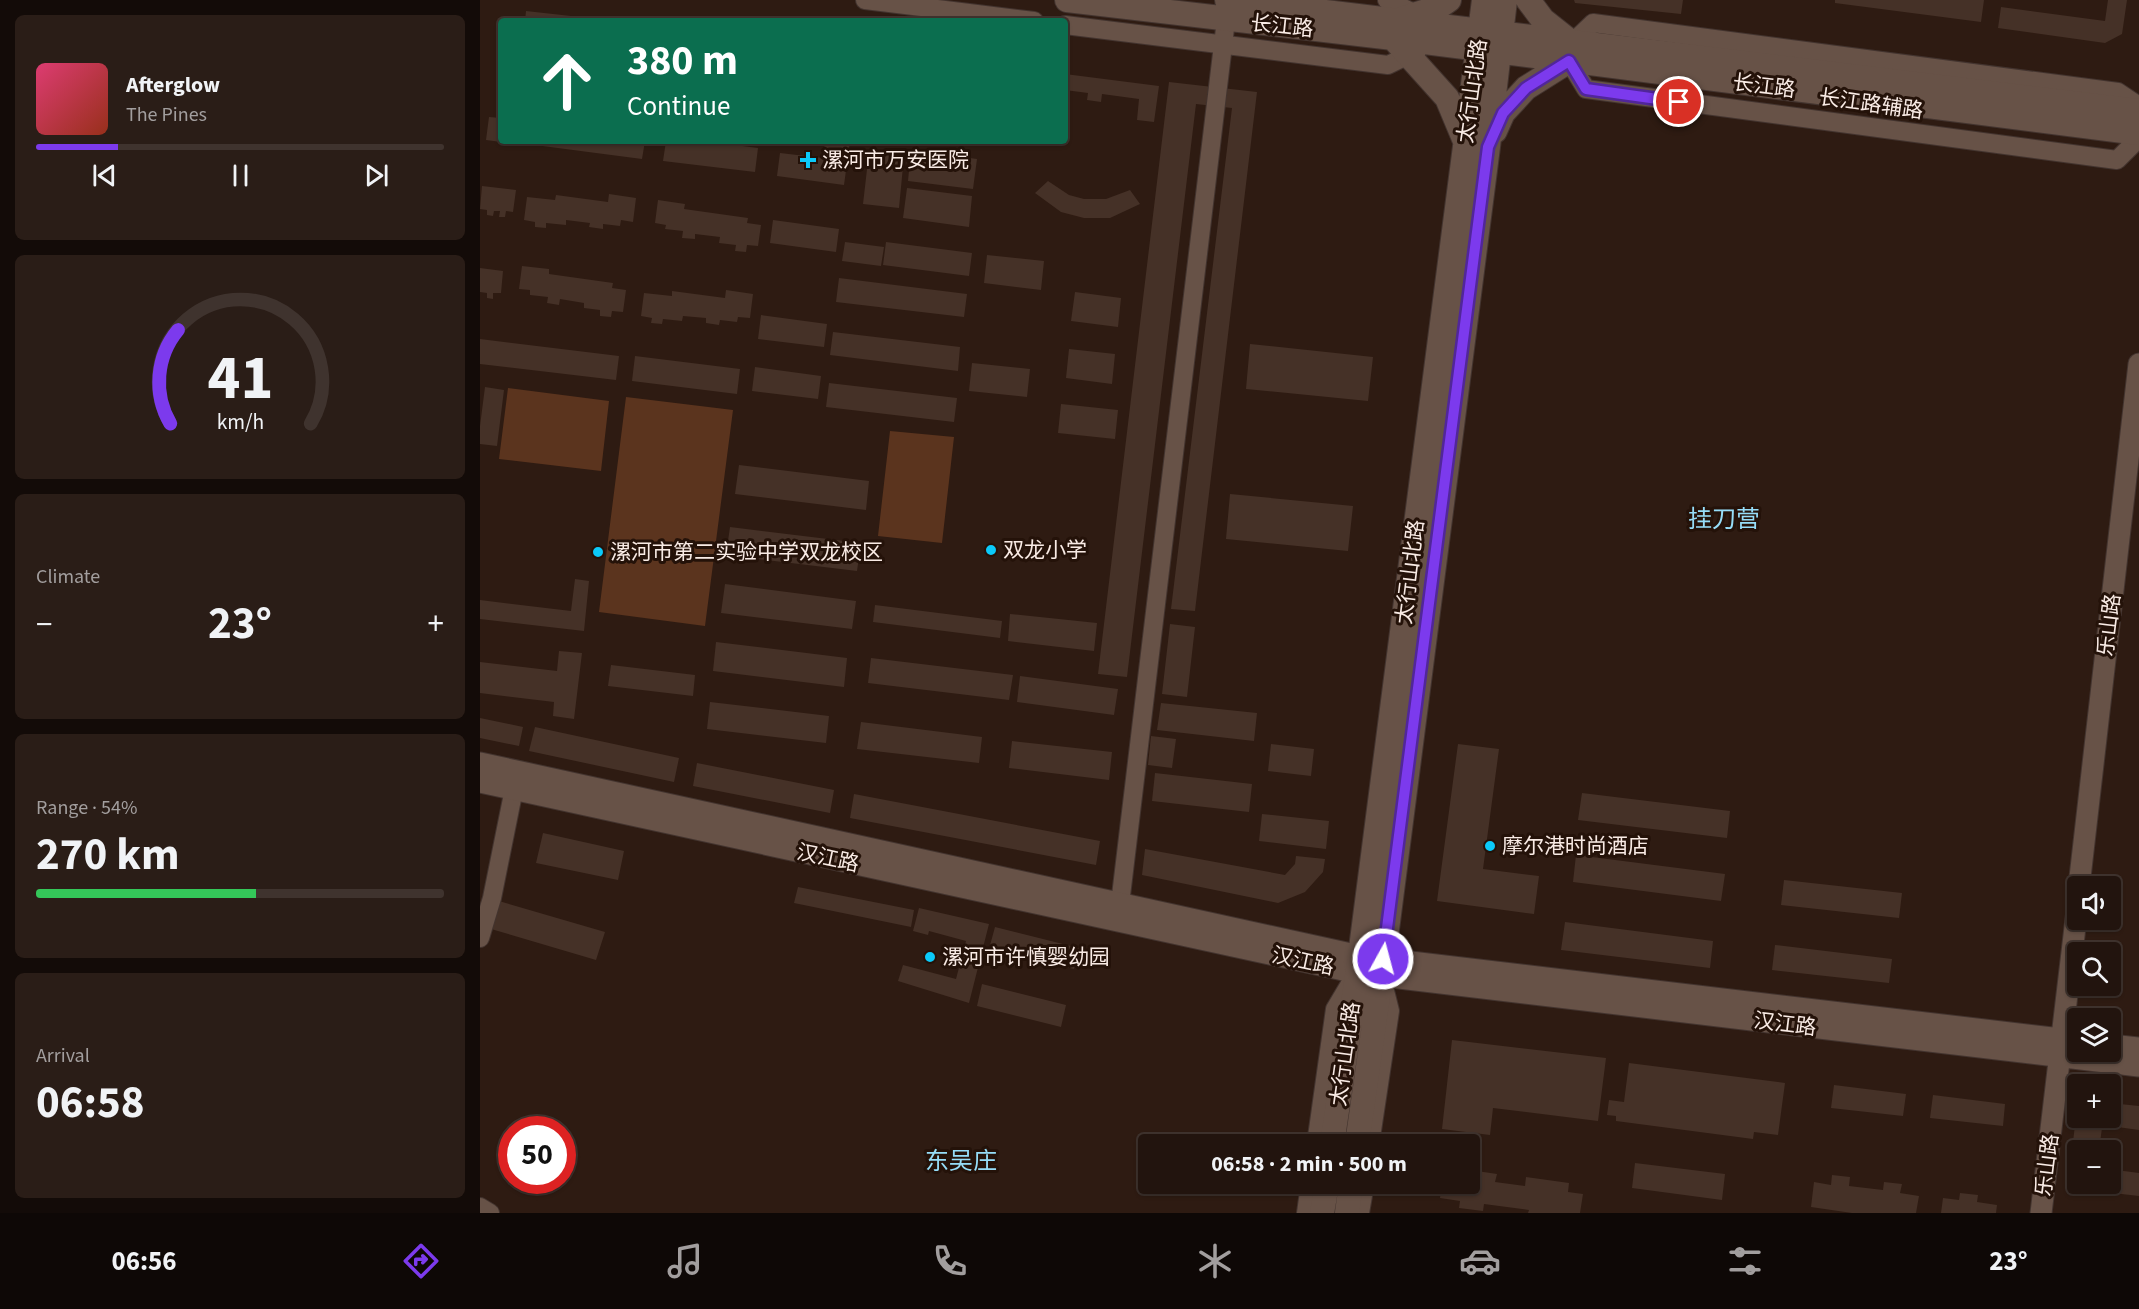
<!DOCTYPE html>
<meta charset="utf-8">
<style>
:root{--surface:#22140e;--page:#2a1d17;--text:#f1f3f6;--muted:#a29e9e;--line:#3f332e;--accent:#7c3aed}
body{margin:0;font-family:"Source Sans 3","Noto Sans SC",sans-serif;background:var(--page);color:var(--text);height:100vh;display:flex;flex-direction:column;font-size:22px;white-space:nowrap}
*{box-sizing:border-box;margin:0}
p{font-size:20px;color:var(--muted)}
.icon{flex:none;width:33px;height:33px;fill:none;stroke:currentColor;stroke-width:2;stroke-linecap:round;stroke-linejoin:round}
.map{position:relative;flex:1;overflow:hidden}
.sheet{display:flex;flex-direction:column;gap:15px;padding:15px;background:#130b08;width:480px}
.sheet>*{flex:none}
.hud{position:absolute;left:18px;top:18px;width:570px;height:126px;border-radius:6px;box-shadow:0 2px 4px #0004,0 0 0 2px var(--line);background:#0b6e4f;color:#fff;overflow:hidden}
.fabs{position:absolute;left:1587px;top:876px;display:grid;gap:12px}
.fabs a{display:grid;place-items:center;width:54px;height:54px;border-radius:6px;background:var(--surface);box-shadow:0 2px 4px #0004,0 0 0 2px var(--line);font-size:30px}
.speed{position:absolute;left:18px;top:1116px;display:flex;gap:12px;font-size:30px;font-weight:700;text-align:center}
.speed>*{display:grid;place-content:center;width:78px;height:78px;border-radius:50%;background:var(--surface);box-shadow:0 2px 4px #0004,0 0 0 2px var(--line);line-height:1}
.speed .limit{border:9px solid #d22;background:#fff;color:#111}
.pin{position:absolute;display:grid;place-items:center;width:51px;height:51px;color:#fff;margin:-26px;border:3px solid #fff;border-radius:50%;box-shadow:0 2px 6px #0007}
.me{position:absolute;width:66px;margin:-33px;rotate:7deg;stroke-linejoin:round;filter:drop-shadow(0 0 4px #0008)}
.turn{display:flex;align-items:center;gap:21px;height:126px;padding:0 30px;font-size:27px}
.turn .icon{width:78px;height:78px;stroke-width:2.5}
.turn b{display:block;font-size:42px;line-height:51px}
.big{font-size:45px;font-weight:700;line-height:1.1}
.sheet .tile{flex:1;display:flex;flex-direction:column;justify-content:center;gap:9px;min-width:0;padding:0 21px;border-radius:9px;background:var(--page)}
.sheet .dial{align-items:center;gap:0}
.dial svg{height:156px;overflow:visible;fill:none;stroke:var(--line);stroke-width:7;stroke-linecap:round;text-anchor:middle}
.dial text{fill:var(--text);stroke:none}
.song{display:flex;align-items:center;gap:18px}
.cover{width:72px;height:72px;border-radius:9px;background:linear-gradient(135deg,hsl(340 70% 55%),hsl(10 70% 35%))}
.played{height:6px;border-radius:3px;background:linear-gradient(90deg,var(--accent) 20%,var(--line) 20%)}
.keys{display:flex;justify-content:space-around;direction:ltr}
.heat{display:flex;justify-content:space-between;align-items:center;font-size:33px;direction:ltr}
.charge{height:9px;border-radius:4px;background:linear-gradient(90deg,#34c759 54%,var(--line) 0)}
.trip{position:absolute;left:658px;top:1134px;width:342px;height:60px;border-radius:6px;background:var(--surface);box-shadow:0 2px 4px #0004,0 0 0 2px var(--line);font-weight:700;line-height:60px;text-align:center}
.tabs{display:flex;height:96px;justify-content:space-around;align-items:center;background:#0e0806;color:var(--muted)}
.tabs .icon{width:42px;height:42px}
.tabs .on{color:var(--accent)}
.tabs b{font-size:27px;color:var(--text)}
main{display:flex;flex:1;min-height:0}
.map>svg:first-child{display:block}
.green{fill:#5b341e}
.building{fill:#453127}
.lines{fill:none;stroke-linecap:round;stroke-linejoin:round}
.minor-casing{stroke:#43342f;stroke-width:20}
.tertiary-casing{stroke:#43342f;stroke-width:23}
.secondary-casing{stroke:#43342f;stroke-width:26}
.minor{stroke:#675247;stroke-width:18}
.tertiary{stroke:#675247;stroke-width:21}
.secondary{stroke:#675247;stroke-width:24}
.route-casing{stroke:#51269a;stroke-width:15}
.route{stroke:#7c3aed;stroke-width:10}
.poi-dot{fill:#0bcafa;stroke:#241209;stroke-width:2}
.labels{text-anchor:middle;stroke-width:6;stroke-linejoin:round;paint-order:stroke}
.street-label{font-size:21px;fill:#f9ebe5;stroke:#241209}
.poi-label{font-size:21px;fill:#f9ebe5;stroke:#241209;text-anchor:start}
.quarter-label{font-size:24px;fill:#96ddf8;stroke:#241209}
</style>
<main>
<section class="sheet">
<div class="tile">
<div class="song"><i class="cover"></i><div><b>Afterglow</b><p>The Pines</p></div></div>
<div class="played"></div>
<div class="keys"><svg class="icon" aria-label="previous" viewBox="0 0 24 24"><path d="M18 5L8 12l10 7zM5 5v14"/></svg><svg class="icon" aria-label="pause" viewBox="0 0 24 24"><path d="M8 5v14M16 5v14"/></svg><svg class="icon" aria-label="next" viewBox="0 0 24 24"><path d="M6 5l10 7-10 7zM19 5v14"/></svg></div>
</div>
<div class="tile dial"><svg viewBox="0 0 100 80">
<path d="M14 69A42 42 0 1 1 86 69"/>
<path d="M14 69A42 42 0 0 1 18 21" stroke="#7c3aed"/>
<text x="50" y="56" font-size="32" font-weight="700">41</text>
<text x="50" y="72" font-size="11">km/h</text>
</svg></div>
<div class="tile"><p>Climate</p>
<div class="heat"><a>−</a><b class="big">23°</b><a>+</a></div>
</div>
<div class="tile"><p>Range · 54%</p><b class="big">270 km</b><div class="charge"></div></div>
<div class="tile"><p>Arrival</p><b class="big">06:58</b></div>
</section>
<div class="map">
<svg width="1659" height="1213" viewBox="0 0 1659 1213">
<rect width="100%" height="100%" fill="#2e1b12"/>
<path class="green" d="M28 388 129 401 121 471 19 459Z
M146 397 253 410 225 626 119 612Z
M410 431 474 437 462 543 398 536Z"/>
<path class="building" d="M1094 0H1203L1201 14 1095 3Z
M1355 0H1504L1501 22 1355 3Z
M1628 0H1647L1642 34 1625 43 1518 28 1521 7 1625 21Z
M46 11 118 19 117 21H45Z
M585 74 679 86 674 122 657 120 659 99 622 94 621 102 607 100 608 93 585 90Z
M689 82 777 92 715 611 691 609 752 108 716 104 647 677 618 674Z
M9 117 21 118V142L6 140Z
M24 141H165L162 159Z
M186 141H224L278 148 275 172 183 161Z
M345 141H370L364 185 297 176 300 153 343 158Z
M431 150 497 159 493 189 428 181Z
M389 152 424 156 419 208 383 204Z
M568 181 589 195 604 199H626L650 190 660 204 630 218H604L581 212 555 193Z
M2 186 36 190 33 212 26 211 25 217H19L20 211H14L13 216 7 215V210L0 209Z
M427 188 492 196 489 227 423 218Z
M129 194 156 198 153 222 141 220 140 226 123 224V229L109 227 110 223 86 220V225L66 223V228L55 227V222L44 220 47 197 75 200 76 195 128 202Z
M178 200 205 204 204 209 268 218 267 223 281 225 278 246 267 245 266 252 255 251 256 245 239 243 240 237 215 234V239L202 238 203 231 185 229 186 225 175 223Z
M293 220 359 229 356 252 290 243Z
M365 242 404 247 401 266 362 261Z
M406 242 492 253 489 276 403 265Z
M507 255 564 261 561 290 504 283Z
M42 266 69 269V274L133 283 132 288 146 290 143 312 132 311 131 317 120 316V310L104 308V303L80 299 79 305 67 303 68 297 50 295V290L39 289Z
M0 268 23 271 21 293H13V299L7 298V293L0 292Z
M359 278 487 294 484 317 356 302Z
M246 290 273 294 270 318 258 317 257 322 240 320 239 325 226 323V318L203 316 202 321 183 319 182 324 171 323 172 318 161 316 164 293 192 296V291L245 298Z
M595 292 641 298 638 327 591 321Z
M281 315 347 324 344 347 278 339Z
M353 332 480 347 478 371 350 355Z
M0 339 139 356 136 380 0 364Z
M770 344 893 357 888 401 766 389Z
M589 349 635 354 632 384 586 378Z
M155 356 260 369 257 394 152 381Z
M492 363 550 369 547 397 489 391Z
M275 367 341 376 338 399 272 391Z
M349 383 477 398 474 422 346 407Z
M5 387 24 390 17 446 0 444V426Z
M581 404 638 410 635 439 578 433Z
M259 465 389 481 386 510 255 494Z
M750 494 873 506 868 551 746 539Z
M250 527 381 543 377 571 246 555Z
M95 579 109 581 104 631 0 619V600L91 611Z
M245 584 376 601 372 629 241 613Z
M395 605 522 621 520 638 393 622Z
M530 614 617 623 614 651 528 641Z
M690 624 715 627 707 697 682 694Z
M236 642 367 658 364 687 233 671Z
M79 651 102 653 94 719 73 716 74 702 0 693V662L77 671Z
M391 658 533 675 529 700 388 683Z
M131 665 215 675 213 696 128 686Z
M540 676 638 689 634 715 537 702Z
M230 702 349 716 346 743 227 729Z
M681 703 777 713 774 741 677 730Z
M0 718 43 727 39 746 0 738Z
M381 722 502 737 499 763 377 749Z
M55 727 199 758 194 782 49 751Z
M671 736 696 739 692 768 668 765Z
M532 741 632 752 629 780 529 768Z
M791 744 834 749 831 776 788 771Z
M978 744 1019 749 1003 869 1059 876 1054 914 957 901Z
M217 763 354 790 350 813 213 786Z
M675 773 772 784 769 812 672 801Z
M1102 793 1250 811 1247 838 1098 820Z
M374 794 620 841 616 865 370 818Z
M782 814 849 821 846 849 779 841Z
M63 833 144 851 138 880 56 863Z
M665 849 805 875 815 864 816 856 845 859 843 872 825 892 798 903 662 875Z
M1096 855 1245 874 1241 901 1093 882Z
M1304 880 1422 893 1419 918 1301 905Z
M318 887 434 910 431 927 314 903Z
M19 901 125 932 116 960 11 929Z
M439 908 509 924 489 1003 418 981 423 965 476 979 486 941 449 931 448 935 433 931Z
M1085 922 1233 941 1230 968 1081 950Z
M515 927 599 948 594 969 509 949Z
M1295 945 1412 959 1409 983 1292 970Z
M502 984 586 1005 581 1027 497 1006Z
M972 1040 1126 1058 1118 1121 1013 1108 1010 1135 962 1129Z
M1149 1063 1305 1083 1298 1135 1274 1132 1273 1139 1136 1121V1116L1127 1115 1129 1100 1144 1102Z
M1354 1085 1426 1094 1423 1116 1351 1108Z
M1453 1095 1525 1104 1523 1126 1450 1118Z
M1630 1103 1659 1106V1130L1616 1124 1617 1118H1630Z
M1595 1125 1622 1128 1619 1150H1598V1184H1615L1614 1195 1587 1192Z
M1155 1163 1245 1174 1242 1200 1152 1188Z
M990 1170 1017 1174 1015 1182 1045 1186 1046 1177 1089 1183 1088 1192 1103 1194 1100 1213H1048L1049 1210 1004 1204 1003 1211 979 1208 980 1201 960 1198 962 1184H990Z
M1636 1170 1659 1173V1196L1633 1193Z
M1352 1175 1370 1177 1369 1186 1403 1190 1404 1182 1422 1184 1420 1193 1439 1196 1436 1213H1372L1331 1207 1334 1182 1351 1185Z
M1480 1193 1498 1195 1497 1202 1517 1205 1516 1213H1461L1463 1198 1479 1200Z"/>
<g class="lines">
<defs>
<path id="minor" d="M385 0 554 21
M907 0 942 17
M585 25 908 65 937 51
M1092 43 1113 23 1638 92 1659 106
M1089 61 1106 89 1637 160 1659 138
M640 904 746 20
M0 938 12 898 34 789
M836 1144 855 1009 874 977
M890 1144 910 1011 903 983
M0 1207 10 1213
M826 1213 830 1184
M880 1213 885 1184"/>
<path id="tertiary" d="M0 763 880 956 1598 1041
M0 782 877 973 1659 1066
M1599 886 1659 364
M1630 1045 1659 1048
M1561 1213 1598 902"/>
<path id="secondary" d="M587 0 913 38 1659 133
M747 0 1659 111
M1048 0 1063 20 1092 43
M924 18 959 7 969 0
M913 38 967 98 985 141
M1015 131 1023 113 1046 88 1089 61
M852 1144 880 956 1004 0
M877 1144 901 976 1008 147 1025 0
M842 1213 847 1184
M867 1213 871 1184"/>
</defs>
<use href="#minor" class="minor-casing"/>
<use href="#tertiary" class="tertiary-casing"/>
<use href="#secondary" class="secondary-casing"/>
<use href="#minor" class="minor"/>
<use href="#tertiary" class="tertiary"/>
<use href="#secondary" class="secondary"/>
</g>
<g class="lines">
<defs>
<path id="route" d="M903 959 1008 147 1023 113 1046 88 1089 61 1106 89 1199 102"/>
</defs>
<use href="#route" class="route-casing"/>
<use href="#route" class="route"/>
</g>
<g class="poi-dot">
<path d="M325 151h6v6h6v6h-6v6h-6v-6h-6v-6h6z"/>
<circle cx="511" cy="550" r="6"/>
<circle cx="118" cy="552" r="6"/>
<circle cx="1010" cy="846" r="6"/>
<circle cx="450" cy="957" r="6"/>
</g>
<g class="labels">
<g class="street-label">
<text transform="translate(802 26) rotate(6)" y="7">长江路</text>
<text transform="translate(1284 86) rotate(7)" y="7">长江路</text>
<text transform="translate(992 91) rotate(-82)" y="7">太行山北路</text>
<text transform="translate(1391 104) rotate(8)" y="7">长江路辅路</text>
<text transform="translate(930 572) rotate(-83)" y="7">太行山北路</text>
<text transform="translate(1629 625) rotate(-83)" y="7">乐山路</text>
<text transform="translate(348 858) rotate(12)" y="7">汉江路</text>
<text transform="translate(823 961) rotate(12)" y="7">汉江路</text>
<text transform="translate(1305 1024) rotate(7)" y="7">汉江路</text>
<text transform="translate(865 1054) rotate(-82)" y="7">太行山北路</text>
<text transform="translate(1567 1165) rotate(-83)" y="7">乐山路</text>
</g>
<g class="poi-label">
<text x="342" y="167">漯河市万安医院</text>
<text x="523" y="557">双龙小学</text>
<text x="130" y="559">漯河市第二实验中学双龙校区</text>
<text x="1022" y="853">摩尔港时尚酒店</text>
<text x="462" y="964">漯河市许慎婴幼园</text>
</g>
<g class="quarter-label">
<text x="1244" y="527">挂刀营</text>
<text x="481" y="1169">东吴庄</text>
</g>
</g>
</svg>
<div class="fabs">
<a><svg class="icon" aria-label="sound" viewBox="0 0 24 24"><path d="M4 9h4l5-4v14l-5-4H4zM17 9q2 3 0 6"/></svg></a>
<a><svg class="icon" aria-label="search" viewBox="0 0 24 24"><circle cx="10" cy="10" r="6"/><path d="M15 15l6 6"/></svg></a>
<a><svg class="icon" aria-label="layers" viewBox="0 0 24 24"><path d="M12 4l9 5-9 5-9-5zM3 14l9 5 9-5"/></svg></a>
<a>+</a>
<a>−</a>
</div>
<div class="speed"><div class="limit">50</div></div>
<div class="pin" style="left:1199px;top:102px;background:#d93025"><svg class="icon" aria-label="arrive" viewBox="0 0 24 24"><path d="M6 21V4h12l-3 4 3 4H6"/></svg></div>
<svg class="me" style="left:903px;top:959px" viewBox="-20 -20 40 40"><circle r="17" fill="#7c3aed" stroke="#fff" stroke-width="3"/><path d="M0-11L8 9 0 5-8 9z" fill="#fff"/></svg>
<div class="trip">06:58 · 2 min · 500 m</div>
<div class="hud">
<div class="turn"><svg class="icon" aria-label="ahead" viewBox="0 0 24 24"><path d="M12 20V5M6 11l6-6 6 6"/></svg><div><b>380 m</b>Continue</div></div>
</div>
</div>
</main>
<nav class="tabs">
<b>06:56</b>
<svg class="icon on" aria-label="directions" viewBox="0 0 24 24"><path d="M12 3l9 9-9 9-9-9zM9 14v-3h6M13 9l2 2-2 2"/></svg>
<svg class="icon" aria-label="music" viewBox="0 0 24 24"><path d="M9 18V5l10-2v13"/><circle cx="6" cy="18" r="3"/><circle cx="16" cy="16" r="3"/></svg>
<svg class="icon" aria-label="phone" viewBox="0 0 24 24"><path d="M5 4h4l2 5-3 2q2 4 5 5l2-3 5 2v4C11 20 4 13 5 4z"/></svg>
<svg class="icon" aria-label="climate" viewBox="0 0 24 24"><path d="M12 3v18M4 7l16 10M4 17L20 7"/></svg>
<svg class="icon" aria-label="car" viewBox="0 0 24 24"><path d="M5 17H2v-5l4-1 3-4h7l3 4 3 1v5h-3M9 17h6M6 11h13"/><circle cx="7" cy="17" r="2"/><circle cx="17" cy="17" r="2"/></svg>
<svg class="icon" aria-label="filters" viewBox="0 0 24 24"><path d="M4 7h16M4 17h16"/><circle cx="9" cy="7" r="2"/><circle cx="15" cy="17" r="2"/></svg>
<b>23°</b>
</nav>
